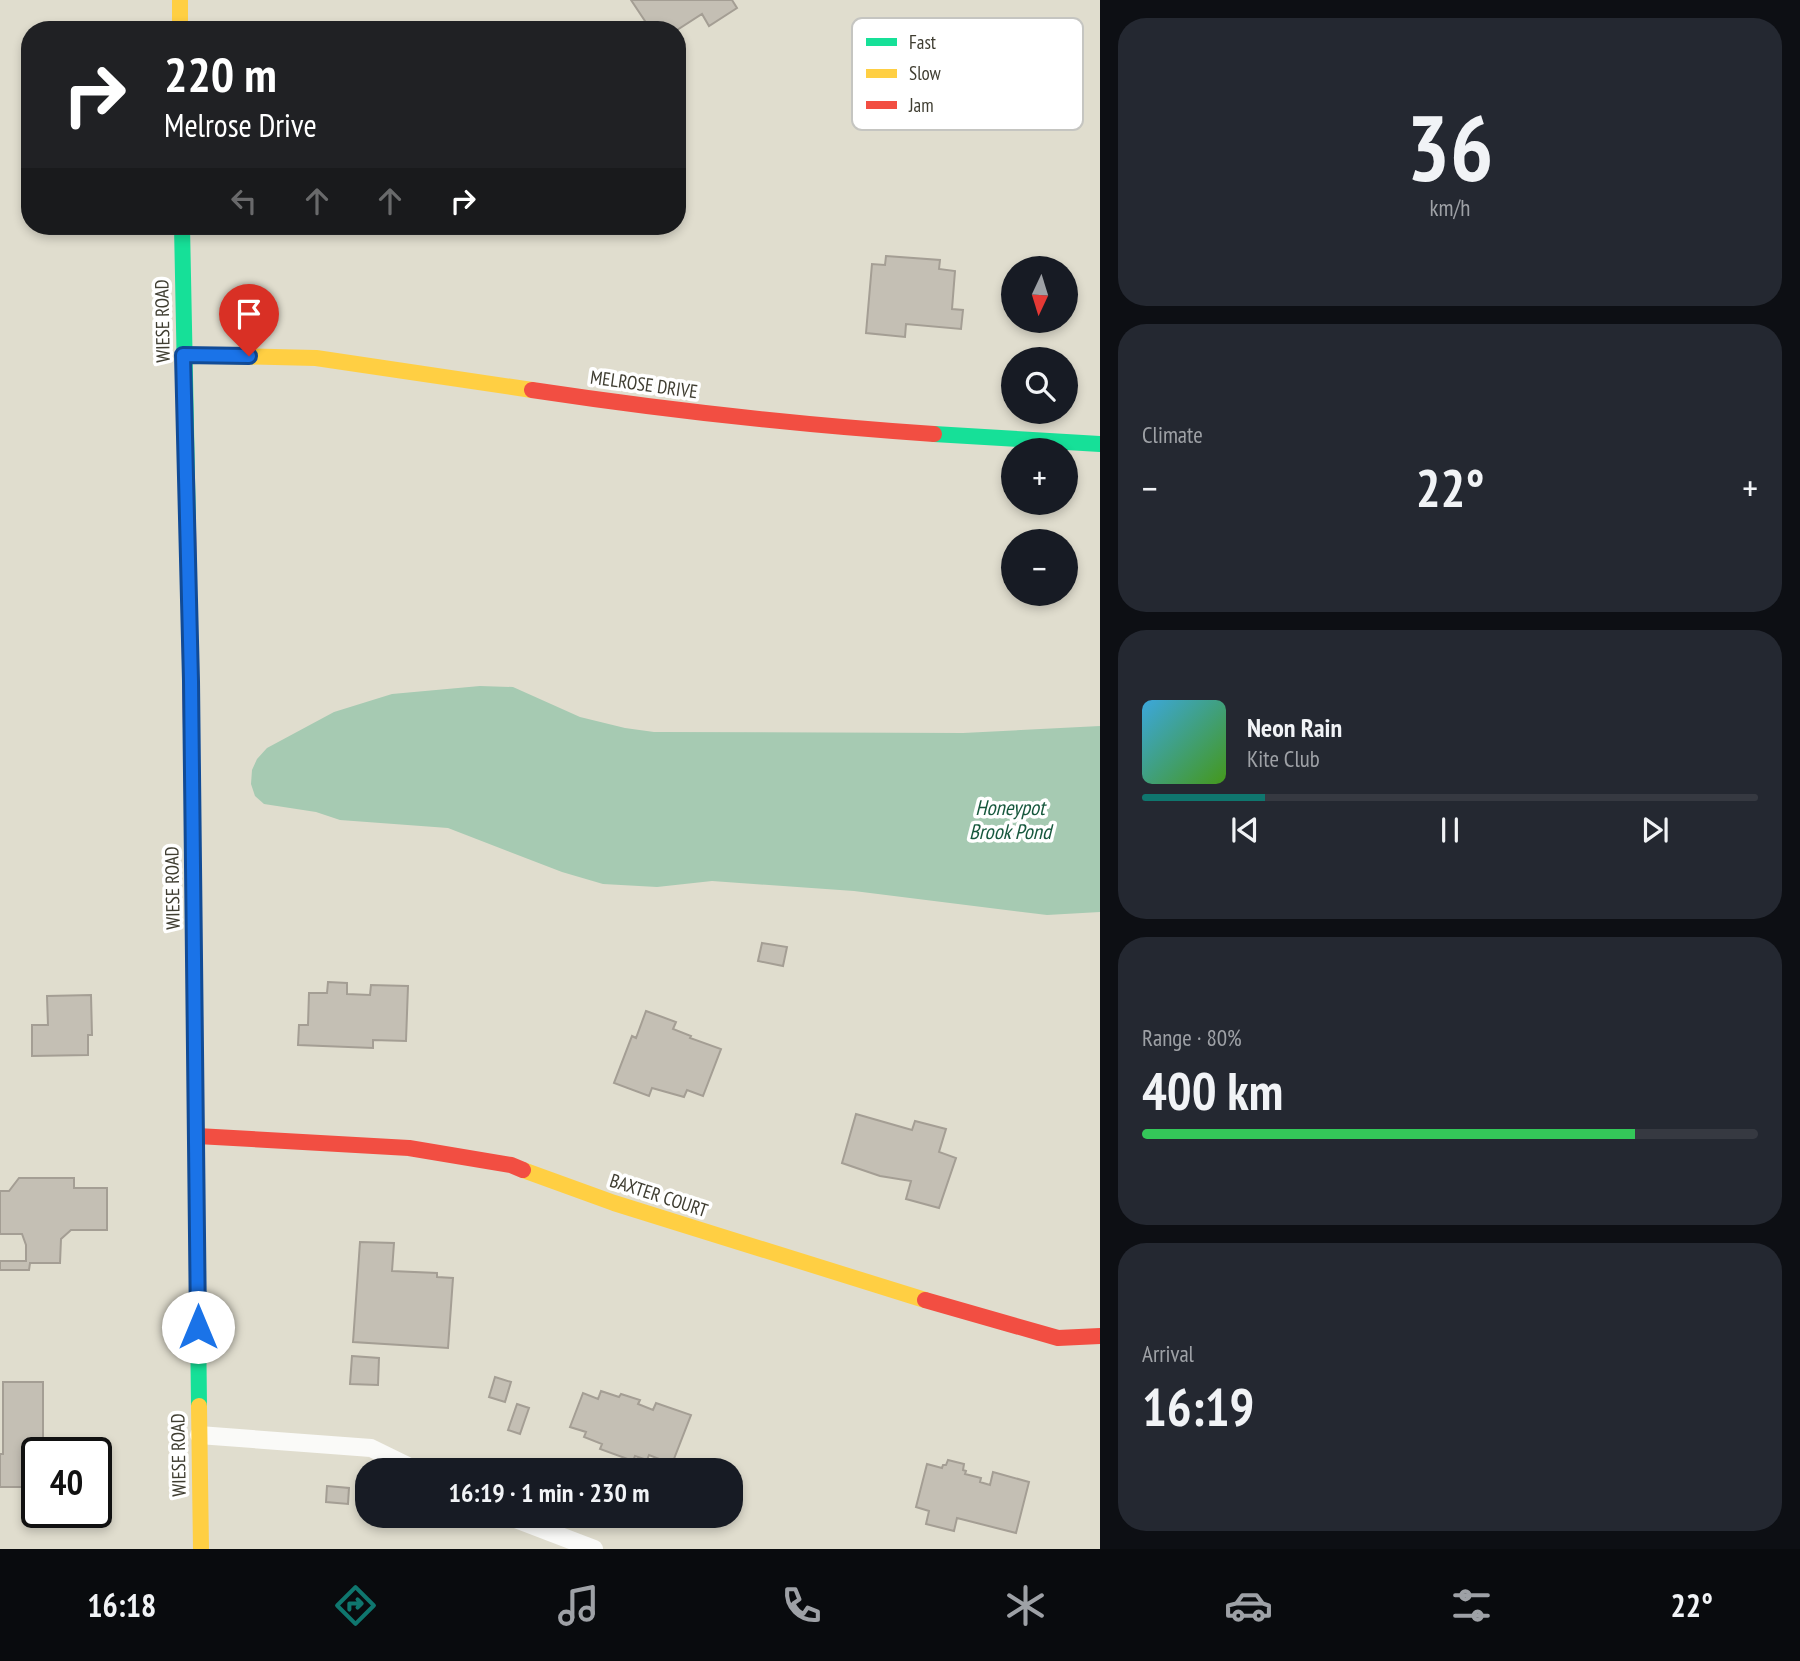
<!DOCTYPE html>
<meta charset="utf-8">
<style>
:root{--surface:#171b24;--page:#242831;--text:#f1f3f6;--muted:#9ea1a6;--line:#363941;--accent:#0f766e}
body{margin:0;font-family:"PT Sans Narrow",sans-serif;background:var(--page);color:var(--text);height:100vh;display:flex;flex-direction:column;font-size:26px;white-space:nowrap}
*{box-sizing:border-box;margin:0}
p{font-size:23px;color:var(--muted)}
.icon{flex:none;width:38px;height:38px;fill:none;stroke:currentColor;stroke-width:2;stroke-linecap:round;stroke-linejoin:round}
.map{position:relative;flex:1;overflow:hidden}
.sheet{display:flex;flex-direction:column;gap:18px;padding:18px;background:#0d0f14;width:700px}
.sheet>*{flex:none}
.top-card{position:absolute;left:21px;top:21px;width:665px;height:214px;border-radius:28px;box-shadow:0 4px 10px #0003;background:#202124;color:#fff;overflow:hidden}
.needle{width:46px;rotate:184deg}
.controls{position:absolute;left:1001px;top:256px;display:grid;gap:14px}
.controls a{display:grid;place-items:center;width:77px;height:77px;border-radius:50%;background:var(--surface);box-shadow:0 4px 10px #0003;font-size:35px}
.speed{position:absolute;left:21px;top:1437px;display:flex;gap:14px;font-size:35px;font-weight:700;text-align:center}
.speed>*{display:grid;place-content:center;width:91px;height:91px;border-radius:50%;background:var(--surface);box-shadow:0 4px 10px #0003;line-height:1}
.speed .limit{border:4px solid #111;border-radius:10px;background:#fff;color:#111}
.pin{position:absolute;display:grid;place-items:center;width:60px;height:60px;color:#fff;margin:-72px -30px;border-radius:50% 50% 50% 0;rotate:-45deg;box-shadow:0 0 7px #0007}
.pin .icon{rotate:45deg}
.me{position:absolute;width:77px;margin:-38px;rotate:0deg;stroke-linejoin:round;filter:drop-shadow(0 0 5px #0008)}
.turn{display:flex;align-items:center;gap:24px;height:147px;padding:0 28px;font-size:32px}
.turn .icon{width:91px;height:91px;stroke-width:2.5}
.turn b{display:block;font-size:49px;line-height:60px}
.lanes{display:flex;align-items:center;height:66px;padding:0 28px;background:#0003;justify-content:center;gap:35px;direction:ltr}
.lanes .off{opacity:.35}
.big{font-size:52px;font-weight:700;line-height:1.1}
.sheet .card{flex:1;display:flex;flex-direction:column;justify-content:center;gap:10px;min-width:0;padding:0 24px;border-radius:28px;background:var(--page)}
.sheet .dial{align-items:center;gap:0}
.dial b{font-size:91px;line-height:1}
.song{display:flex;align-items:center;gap:21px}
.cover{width:84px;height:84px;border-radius:10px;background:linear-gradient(135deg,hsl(200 70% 55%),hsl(100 70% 35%))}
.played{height:7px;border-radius:4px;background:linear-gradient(90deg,var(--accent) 20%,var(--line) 20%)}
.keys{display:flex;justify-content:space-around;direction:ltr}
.heat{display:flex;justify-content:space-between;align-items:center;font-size:38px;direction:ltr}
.charge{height:10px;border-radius:5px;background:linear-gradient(90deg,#34c759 80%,var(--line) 0)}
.trip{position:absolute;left:355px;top:1458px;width:388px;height:70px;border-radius:28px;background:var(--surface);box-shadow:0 4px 10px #0003;font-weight:700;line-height:70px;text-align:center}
.tab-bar{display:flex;height:112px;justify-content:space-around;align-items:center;background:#090b0e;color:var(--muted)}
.tab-bar .icon{width:49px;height:49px}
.tab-bar .active{color:var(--accent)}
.tab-bar b{font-size:32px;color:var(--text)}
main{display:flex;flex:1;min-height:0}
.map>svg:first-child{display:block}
.water{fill:#a6cab2}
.building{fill:#c4bfb4;stroke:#a49e94;stroke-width:2}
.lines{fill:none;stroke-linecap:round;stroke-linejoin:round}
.lane{stroke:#fafaf8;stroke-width:18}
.fast{stroke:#16e098;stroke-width:16}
.slow{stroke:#ffcf43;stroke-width:16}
.jam{stroke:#f24e42;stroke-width:16}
.route-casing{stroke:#114b97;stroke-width:18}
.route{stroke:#1a73e8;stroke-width:12}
.labels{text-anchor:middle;stroke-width:7;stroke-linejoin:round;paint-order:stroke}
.street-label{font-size:19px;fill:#3f3d31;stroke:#fff}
.water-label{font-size:21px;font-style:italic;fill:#17583d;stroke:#fff}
.key{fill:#fff;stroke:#c5c5c1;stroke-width:2}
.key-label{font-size:19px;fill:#3f3d31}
</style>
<main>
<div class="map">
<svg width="1100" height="1549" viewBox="0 0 1100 1549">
<rect width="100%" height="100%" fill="#e0ddce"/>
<path class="water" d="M480 686 513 687 580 717 625 728 654 732 963 733 1100 726V912L1047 915 854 891 712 881 657 887 603 884 562 872 448 828 340 820 316 812 264 804 255 796 251 784 252 770 257 759 267 748 334 712 392 694Z"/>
<path class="building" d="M631 0H732L737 8 709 26 702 14 677 30H651Z
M886 256 940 260 939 269 955 271 952 309 963 310 961 329 906 324 905 337 866 333 872 264 885 265Z
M762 943 787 947 783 966 758 961Z
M328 982 347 983V994L370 995 371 985 408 986 406 1041 373 1040V1048L298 1045 299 1025H308L309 993H327Z
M91 995 92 1035H88V1055L32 1056V1025H48L47 996Z
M646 1011 676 1022 673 1029 691 1036 690 1038 721 1049 703 1096 687 1090 684 1097 652 1088 649 1096 614 1083 632 1036 636 1038Z
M856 1114 912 1130 915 1121 946 1129 939 1152 956 1158 939 1208 906 1199 911 1181 880 1176 842 1163Z
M19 1178H74V1188H107V1230H71L61 1239 60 1263H30L29 1270H0V1261H26V1245L22 1234H0V1191H9Z
M360 1242 394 1243 392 1271 437 1273V1277L453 1278 448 1348 353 1342Z
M352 1356 379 1358 378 1385 350 1384Z
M495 1377 511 1382 505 1402 489 1397Z
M3 1382H43V1452H37V1487H0V1454H3Z
M601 1391 619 1397 621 1394 640 1400 638 1404 653 1410 656 1403 691 1415 672 1464 649 1455 647 1460 635 1456 633 1461 600 1449 602 1444 584 1437 586 1432 570 1427 583 1393 598 1399Z
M517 1404 529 1408 520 1434 508 1430Z
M948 1460 964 1464 963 1470 966 1471 965 1474 981 1478 980 1482 990 1485 993 1472 1029 1482 1016 1533 957 1518 954 1531 926 1524 929 1511 916 1507 927 1464 942 1468 943 1465H946Z
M327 1486 349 1488 348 1504 326 1502Z"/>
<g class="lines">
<path class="lane" d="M199 1435 371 1448 416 1470
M508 1516 594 1549"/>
<path class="fast" d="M182 226 188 528
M934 434 1100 444
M193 861 199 1406"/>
<path class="slow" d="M180 0V30
M183 355 316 358 532 390
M523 1170 614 1203 925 1300
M199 1406 201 1549"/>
<path class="jam" d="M532 390C665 410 799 425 934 434
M188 528 193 861
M197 1136 409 1148 511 1165 523 1170
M925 1300 1058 1338 1100 1336"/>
</g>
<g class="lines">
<defs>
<path id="route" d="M198 1327 191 681 183 355 249 356"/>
</defs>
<use href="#route" class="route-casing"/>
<use href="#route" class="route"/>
</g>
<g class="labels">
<g class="street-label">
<text transform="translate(162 321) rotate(-91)" y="7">WIESE ROAD</text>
<text transform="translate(644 384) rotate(8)" y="7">MELROSE DRIVE</text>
<text transform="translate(172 888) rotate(-91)" y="7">WIESE ROAD</text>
<text transform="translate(659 1195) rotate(18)" y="7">BAXTER COURT</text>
<text transform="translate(178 1455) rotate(-91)" y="7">WIESE ROAD</text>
</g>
<g class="water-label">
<text x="1010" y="815">Honeypot<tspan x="1010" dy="24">Brook Pond</tspan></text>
</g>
</g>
<rect x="852" y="18" width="231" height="112" rx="10" class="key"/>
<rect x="866" y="38" width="31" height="8" fill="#16e098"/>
<rect x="866" y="69" width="31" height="9" fill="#ffcf43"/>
<rect x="866" y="101" width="31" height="8" fill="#f24e42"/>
<g class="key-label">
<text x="909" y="49">Fast</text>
<text x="909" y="80">Slow</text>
<text x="909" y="112">Jam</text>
</g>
</svg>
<div class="controls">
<a><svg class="needle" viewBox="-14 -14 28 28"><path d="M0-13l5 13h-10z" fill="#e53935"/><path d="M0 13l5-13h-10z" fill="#9ea1a6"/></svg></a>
<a><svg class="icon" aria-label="search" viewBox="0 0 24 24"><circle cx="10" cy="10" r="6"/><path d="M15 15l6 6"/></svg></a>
<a>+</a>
<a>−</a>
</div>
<div class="speed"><div class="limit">40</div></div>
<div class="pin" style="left:249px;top:356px;background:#d93025"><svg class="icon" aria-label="arrive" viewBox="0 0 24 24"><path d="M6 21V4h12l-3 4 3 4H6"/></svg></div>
<svg class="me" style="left:198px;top:1327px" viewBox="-20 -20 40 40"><circle r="19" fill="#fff"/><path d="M0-13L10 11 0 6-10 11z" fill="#1a73e8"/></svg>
<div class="trip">16:19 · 1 min · 230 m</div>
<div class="top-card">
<div class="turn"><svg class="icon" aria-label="right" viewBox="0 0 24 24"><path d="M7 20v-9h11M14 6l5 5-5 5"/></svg><div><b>220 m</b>Melrose Drive</div></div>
<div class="lanes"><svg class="icon off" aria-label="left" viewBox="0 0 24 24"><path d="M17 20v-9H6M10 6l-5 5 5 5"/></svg><svg class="icon off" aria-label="ahead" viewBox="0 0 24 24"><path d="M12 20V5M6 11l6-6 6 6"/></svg><svg class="icon off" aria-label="ahead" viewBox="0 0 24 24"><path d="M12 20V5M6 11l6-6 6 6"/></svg><svg class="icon" aria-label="right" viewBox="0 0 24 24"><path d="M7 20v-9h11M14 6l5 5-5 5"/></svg></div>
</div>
</div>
<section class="sheet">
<div class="card dial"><b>36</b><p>km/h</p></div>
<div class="card"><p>Climate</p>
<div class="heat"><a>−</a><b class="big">22°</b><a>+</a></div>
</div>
<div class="card">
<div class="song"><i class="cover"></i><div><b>Neon Rain</b><p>Kite Club</p></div></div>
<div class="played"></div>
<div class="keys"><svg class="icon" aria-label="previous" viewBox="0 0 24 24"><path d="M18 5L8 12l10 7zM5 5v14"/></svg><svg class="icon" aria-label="pause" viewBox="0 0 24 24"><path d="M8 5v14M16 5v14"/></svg><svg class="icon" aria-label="next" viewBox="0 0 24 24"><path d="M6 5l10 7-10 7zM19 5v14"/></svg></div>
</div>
<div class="card"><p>Range · 80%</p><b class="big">400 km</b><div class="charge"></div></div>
<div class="card"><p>Arrival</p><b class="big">16:19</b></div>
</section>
</main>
<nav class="tab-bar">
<b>16:18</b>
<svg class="icon active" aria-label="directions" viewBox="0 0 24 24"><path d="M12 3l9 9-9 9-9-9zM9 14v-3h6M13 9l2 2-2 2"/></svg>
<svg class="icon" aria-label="music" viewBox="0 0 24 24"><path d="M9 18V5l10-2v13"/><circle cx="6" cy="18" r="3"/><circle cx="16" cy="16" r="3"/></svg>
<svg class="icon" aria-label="phone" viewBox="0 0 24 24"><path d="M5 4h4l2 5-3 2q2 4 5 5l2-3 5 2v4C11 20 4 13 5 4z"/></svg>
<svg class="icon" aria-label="climate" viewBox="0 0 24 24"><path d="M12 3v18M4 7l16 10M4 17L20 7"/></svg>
<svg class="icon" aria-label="car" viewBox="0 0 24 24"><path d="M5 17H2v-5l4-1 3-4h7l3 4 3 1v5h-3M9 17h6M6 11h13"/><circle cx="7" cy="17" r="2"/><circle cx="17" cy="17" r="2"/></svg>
<svg class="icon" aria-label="filters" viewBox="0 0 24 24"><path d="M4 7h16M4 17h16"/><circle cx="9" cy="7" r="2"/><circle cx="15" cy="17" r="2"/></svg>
<b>22°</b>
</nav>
